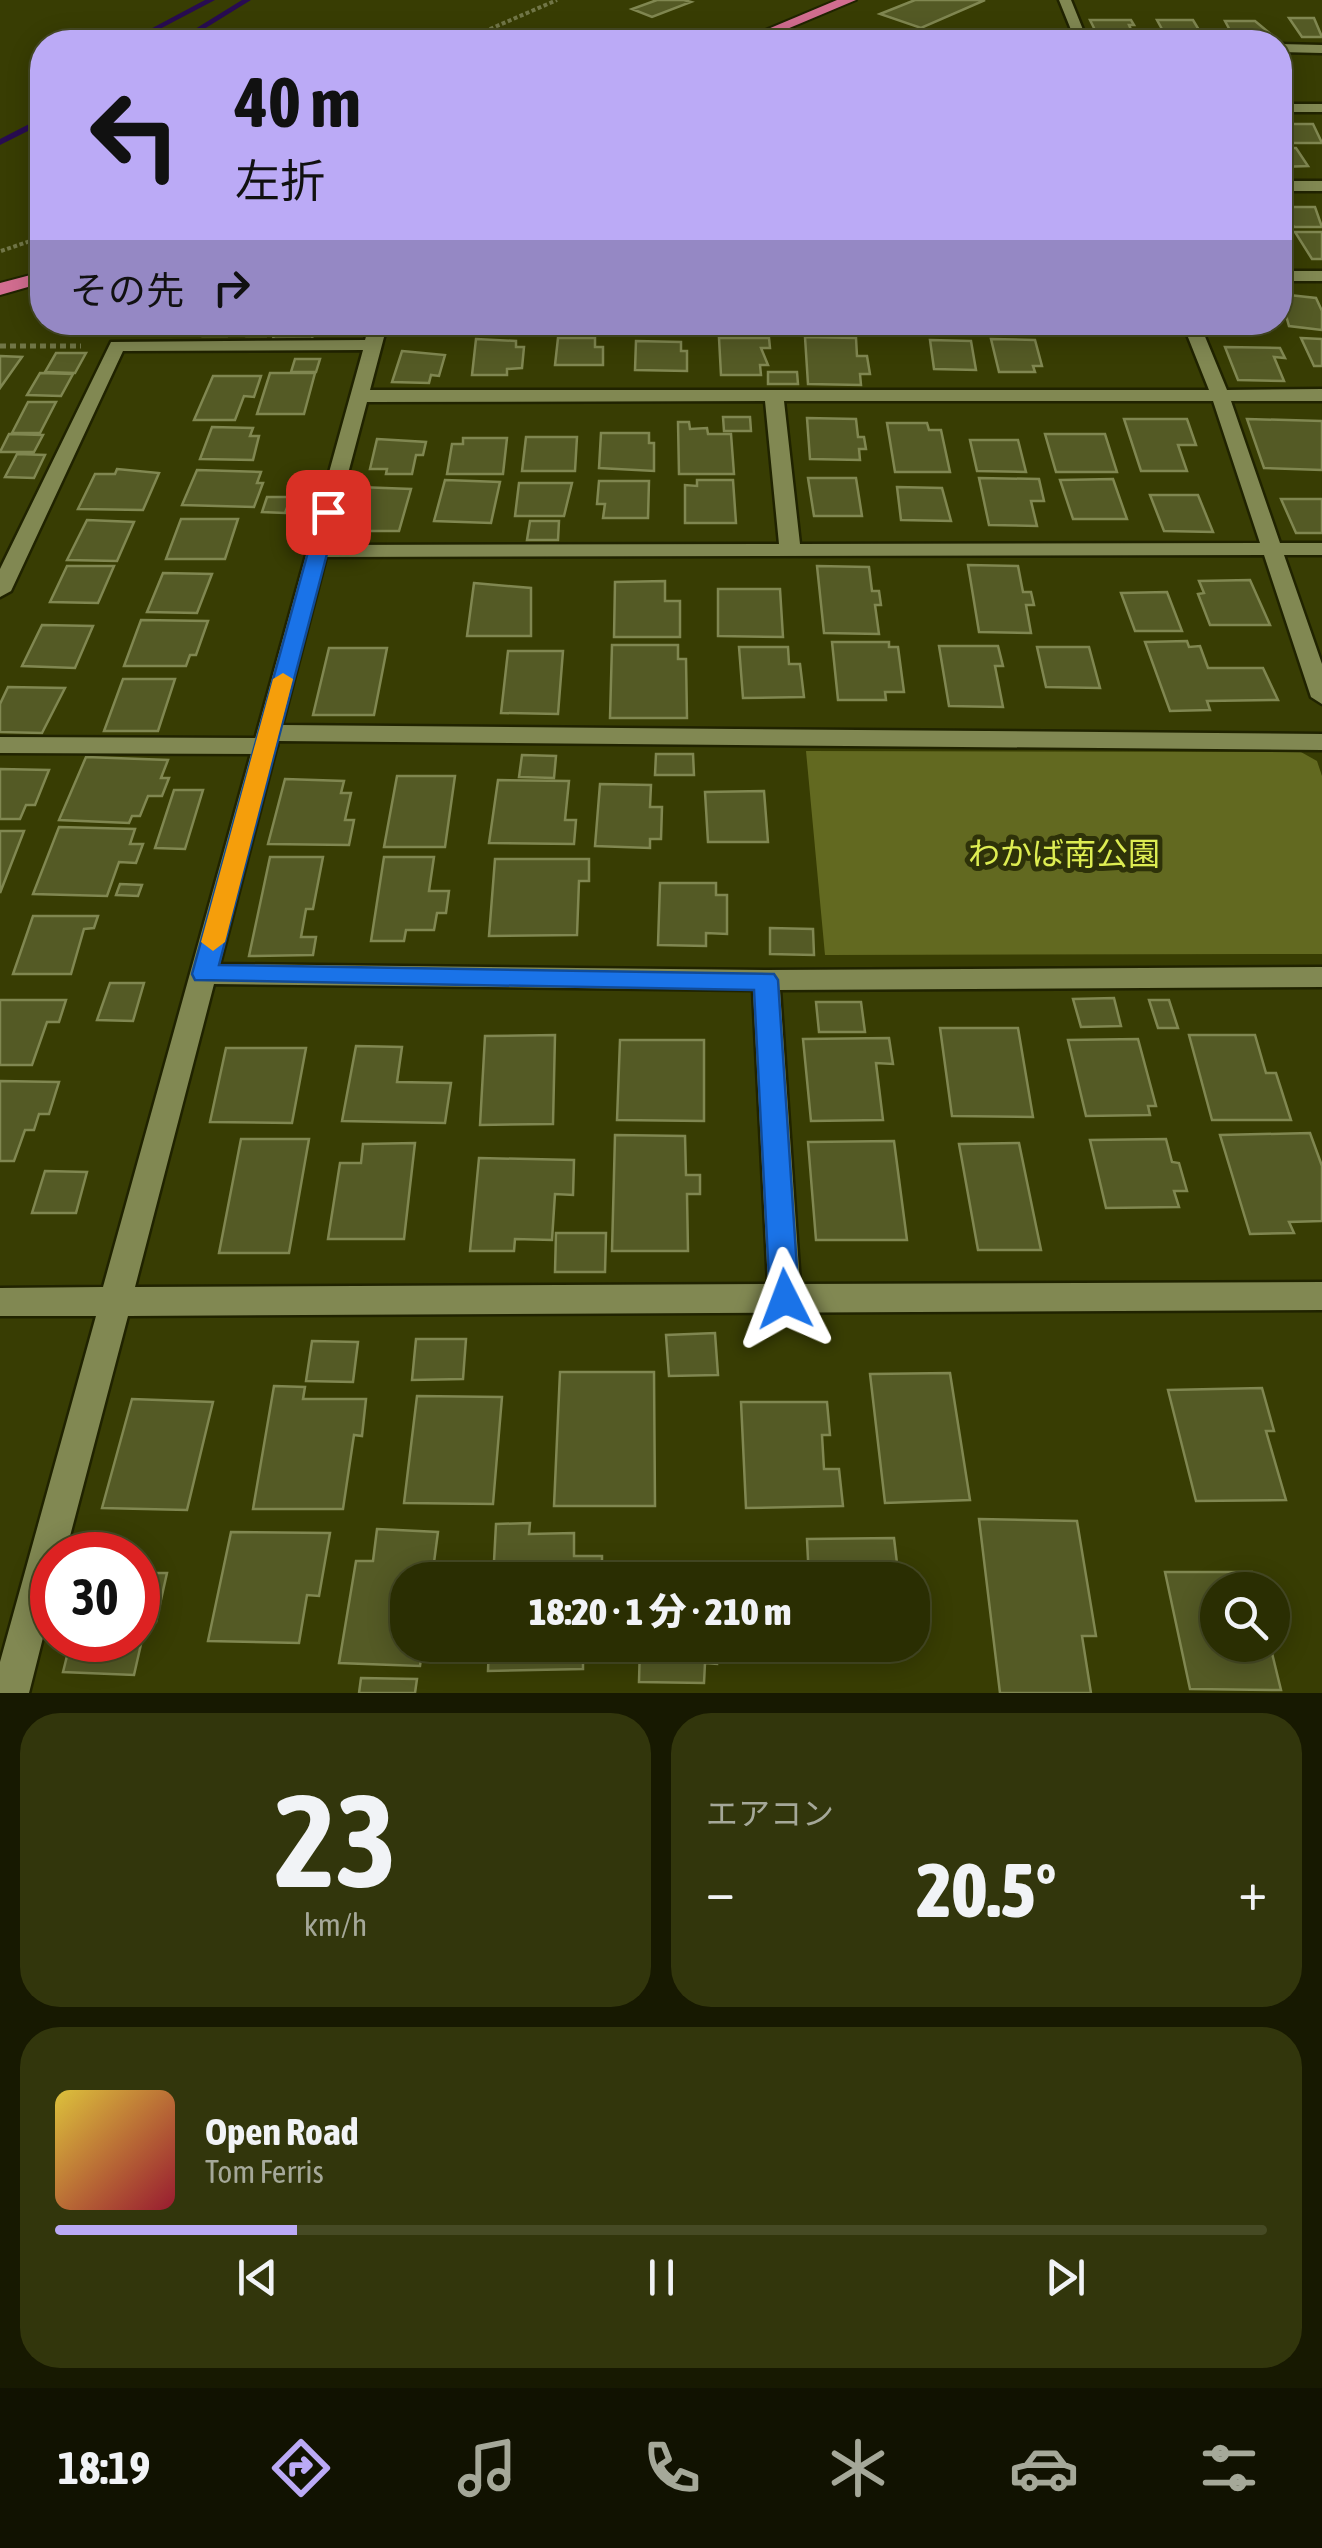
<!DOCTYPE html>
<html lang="ja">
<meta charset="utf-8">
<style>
:root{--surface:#2a2e02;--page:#32360c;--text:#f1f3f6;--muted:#a5a899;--line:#464a24;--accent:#bbaaf6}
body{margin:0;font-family:"Asap Condensed","Noto Sans JP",sans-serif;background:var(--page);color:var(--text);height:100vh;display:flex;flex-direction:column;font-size:38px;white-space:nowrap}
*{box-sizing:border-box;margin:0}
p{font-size:32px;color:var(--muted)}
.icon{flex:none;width:55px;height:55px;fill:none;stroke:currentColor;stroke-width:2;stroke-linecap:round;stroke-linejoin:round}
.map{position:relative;height:1693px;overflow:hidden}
.sheet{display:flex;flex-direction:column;gap:20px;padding:20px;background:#171901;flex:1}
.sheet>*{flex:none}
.hud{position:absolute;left:30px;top:30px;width:1262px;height:305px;border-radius:40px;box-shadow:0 5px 25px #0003,0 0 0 2px var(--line);background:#bbaaf6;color:#111;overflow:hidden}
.tools{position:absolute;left:1200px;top:1572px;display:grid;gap:20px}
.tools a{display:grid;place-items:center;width:90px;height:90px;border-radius:50%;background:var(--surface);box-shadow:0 5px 25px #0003,0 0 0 2px var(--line);font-size:50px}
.speed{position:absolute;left:30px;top:1532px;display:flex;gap:20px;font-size:50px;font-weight:700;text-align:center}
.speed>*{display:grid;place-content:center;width:130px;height:130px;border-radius:50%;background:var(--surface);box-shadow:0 5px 25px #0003,0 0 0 2px var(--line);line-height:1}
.speed .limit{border:15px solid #d22;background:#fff;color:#111}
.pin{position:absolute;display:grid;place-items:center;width:85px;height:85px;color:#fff;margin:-42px;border-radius:20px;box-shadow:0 5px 15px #0006}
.me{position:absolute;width:110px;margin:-55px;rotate:357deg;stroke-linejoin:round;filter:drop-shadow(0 0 8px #0008)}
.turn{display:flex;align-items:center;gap:35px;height:210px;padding:0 40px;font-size:45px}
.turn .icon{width:130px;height:130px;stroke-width:2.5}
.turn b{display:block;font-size:70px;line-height:85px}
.then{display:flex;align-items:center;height:95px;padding:0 40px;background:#0003;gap:20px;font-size:38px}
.big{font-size:75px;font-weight:800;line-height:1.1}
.sheet .widget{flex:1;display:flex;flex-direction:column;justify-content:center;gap:15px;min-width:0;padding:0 35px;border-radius:40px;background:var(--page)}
.sheet .dial{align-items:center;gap:0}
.dial b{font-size:130px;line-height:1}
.song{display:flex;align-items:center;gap:30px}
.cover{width:120px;height:120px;border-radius:15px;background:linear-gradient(135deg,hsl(50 70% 55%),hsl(350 70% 35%))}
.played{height:10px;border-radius:5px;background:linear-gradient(90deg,var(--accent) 20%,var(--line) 20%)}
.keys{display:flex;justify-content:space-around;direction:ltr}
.heat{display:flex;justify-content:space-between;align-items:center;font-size:55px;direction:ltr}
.sheet .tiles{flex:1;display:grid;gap:20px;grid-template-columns:1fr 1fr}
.widget:last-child{grid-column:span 2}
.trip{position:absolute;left:390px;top:1562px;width:540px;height:100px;border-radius:40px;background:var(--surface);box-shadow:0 5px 25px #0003,0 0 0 2px var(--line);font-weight:800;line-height:100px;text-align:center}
.menu{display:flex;height:160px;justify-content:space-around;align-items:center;background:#111201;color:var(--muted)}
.menu .icon{width:70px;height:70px}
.menu .active{color:var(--accent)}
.menu b{font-size:45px;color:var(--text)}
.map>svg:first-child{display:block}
.green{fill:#626920}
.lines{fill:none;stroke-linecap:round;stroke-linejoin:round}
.stream{fill:#280c51;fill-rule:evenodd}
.building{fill:#545a25;stroke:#808751;stroke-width:2.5}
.service-casing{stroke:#202300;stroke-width:5}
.minor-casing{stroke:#202300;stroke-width:5}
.trunk-casing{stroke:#202300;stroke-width:4}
.path-far1{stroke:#717647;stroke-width:4;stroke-dasharray:4 2.5;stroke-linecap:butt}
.path{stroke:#717647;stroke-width:5;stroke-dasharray:6 4;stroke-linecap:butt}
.service{fill:#818852;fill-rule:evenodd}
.minor{fill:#818852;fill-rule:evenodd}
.trunk{fill:#d26d90;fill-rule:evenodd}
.route{fill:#1a73e8;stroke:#114b97;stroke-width:2.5}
.slow{fill:#f59e0b}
.labels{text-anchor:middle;stroke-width:10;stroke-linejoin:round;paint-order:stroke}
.park-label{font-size:32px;fill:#deed52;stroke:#2e3209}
</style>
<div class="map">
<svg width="1322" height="1693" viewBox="0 0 1322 1693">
<rect width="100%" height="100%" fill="#383d03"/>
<path class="green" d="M806 751 1301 752 1317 761 1322 776V954L825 955Z"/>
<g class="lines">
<path class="stream" d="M205 0H215L135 42H126Z
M242 0H251L183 42H174Z
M39 119H42V124L0 145V139Z"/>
</g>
<path class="building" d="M657 0H684L691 2 652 17 632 9Z
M915 0H985L921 28 880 14Z
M1289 18H1314L1322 37H1302Z
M1090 20H1131L1134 25H1129L1133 34H1097Z
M1157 20H1193L1205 40H1168Z
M1225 21H1255L1272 35 1233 36Z
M1280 124H1313L1322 143H1286L1280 134Z
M1280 148H1296L1308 166 1280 167Z
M1283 207H1315L1322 227H1294Z
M1295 232H1322V259H1312Z
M1280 294 1316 298 1322 311V330L1289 326Z
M237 322H270L266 336H246L233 334Z
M277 322H315L312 339H273Z
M404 322H453L451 331 444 334 401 332Z
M482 322H522L521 333H480Z
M563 322H605V332L563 333Z
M642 322H693V326L669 327 670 334H642Z
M722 322H771L772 332H723Z
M928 322H966L968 331H930Z
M995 322H1035L1038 330 998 331Z
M1211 322H1255L1258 330H1214Z
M207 323H231L227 336H203Z
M805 337 856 338 857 356H867L870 374H860L861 385 808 384Z
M558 338H595V347H603V365H555Z
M719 338H769L770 348H761L768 365H760L761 375H721Z
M1301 338 1322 339V366H1314Z
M476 339 516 341V347H524L522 368 507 369V375H472Z
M991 339 1035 340 1042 366H1033L1035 372H999Z
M930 340 971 341 976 370 934 369Z
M636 341 681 342V351H687V371L635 370Z
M1225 347 1280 348 1285 358 1274 357 1284 381 1238 380Z
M402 351 445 355 439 376 431 375 429 383 392 382Z
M56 353H86L75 373 45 372Z
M0 356 22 357 0 388Z
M295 359H320L316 372H291Z
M768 372H797L798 384H768Z
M40 373 73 374 61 396 27 395Z
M270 373H315L304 414H257Z
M213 376H261L254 397 244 396 235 420H194Z
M28 402H56L40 433H12Z
M723 417H750L751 431H724Z
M807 418 856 419 858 437H864L866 449H859L860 460 810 459Z
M1124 419H1187L1196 445H1178L1187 471H1141Z
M1247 419 1322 421V470L1264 468Z
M678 422H689L690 429 707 428 708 434H731L734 474H679Z
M887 423H927L929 430H941L950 472H895Z
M212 427 253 428 250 436H259L253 460 200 459Z
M601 433H649V443H654V471L599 468Z
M9 434 43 435 34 452H0Z
M1045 434H1105L1117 472H1056Z
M526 437H577L575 471H522Z
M463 438H507L503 474H447L452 444H463Z
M377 439 426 442 423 455H416L412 474H386L387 469H370Z
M970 440H1018L1026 472 977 471Z
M17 454 45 455 34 478 5 477Z
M117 469 159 473 143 510 78 509 95 474H115Z
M197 470 261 472 257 483H263L254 507 182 505Z
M808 478H856L862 516H814Z
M979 478 1039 479 1044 501H1031L1037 526 989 525Z
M1113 479 1127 519H1073L1060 480Z
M445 480 500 482 491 523 434 521Z
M697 480H733L736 523H685V485L697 486Z
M599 481H649L648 518H603L605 504H597Z
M519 483H572L564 516H515Z
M358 487 411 489 399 531H357L361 510H353Z
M897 487 942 488 951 521 901 520Z
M1150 495H1198L1213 532 1164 531Z
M267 497H291L285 513 262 512Z
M1281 499H1322V533H1296Z
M181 519H238L225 559H166Z
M87 520 134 522 117 561 67 560Z
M530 521H559L558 540H527Z
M968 565 1018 566 1023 592H1031L1034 605H1026L1031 633 979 632Z
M67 566H114L98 603 50 602Z
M817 566 869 567 872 591H879L881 605H875L879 634 824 633Z
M163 573 212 574 197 613 147 612Z
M1250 580 1270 625H1210L1198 594 1204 593 1199 581Z
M665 581V601H680V637H614L615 582Z
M474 583 531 588V636H467Z
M718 589H780L783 637 718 636Z
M1167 592 1182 631H1135L1121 593Z
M141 620 208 621 196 655H190L186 666H124Z
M42 625 93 626 75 668 22 666Z
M1187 641 1189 647 1200 646 1208 668H1263L1278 700 1207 701 1210 710 1170 711 1145 642Z
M832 642H889V647H898L904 692H885L886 700H838Z
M612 645H678V659H686L687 718H610Z
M939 646H998L1003 666H995L1003 707 949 706Z
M739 647H788L789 664H800L804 697 743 698Z
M1037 647H1089L1100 688 1046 687Z
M329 648H387L374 715H313Z
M508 651H563L558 714 501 713Z
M123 679H175L158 731H104Z
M8 687 65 688 42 733 0 732V704Z
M656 754H693L694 775H655Z
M522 755 556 756 554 778 519 777Z
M86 757 168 760 161 778H169L162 796H148L140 816H132L129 823 59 820Z
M0 769 49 770 35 805H26L20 819H0Z
M397 776H455L445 847H384Z
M285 779 344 781 341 793H351L345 820H354L349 845 268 844Z
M498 780 569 781 565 820H576L574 844 489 843Z
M600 784 651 785 650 807H662L661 839H650V848L595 846Z
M174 790H203L185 849 155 848Z
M764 791 768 842H708L705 792Z
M59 827 135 829 130 844H143L136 863 119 862 107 896 33 894Z
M0 831H24L0 893Z
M270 857H323L313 909H306L301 937H316L313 955 249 956Z
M384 857H434L429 891H449L446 913H437L434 930H406L404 941H371Z
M495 859H589V881H579L577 935 489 936Z
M660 883H716V895H727V934L706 933V946L658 945Z
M120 884 142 885 138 896 116 895Z
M33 916H98L94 928 84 929 71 974H13Z
M770 928 813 929 814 955 770 954Z
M110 983H144L133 1021 97 1020Z
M1114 998 1121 1026 1081 1027 1073 999Z
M0 1000H66L59 1022H47L32 1065H0Z
M1149 1000H1169L1178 1028H1158Z
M816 1002H861L865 1032H819Z
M940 1028H1018L1033 1117 952 1116Z
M555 1035 553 1124 480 1125 485 1036Z
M1189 1035H1255L1266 1073H1276L1291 1120H1212Z
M889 1038 893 1064 876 1063 883 1120 811 1121 803 1039Z
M1138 1039 1156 1106H1148L1150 1115 1086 1116 1068 1040Z
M620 1040H704V1121L617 1120Z
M356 1046 402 1047 397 1082 451 1083 445 1123 342 1121Z
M226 1048H306L292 1123 210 1122Z
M0 1081 59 1082 49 1114H39L34 1130H25L14 1161H0Z
M1310 1133 1322 1166V1221L1289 1222 1294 1233 1250 1234 1220 1135Z
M615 1135 685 1136 686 1175H700V1194H687L688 1251H612Z
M241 1139H309L289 1253H219Z
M1166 1139 1172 1162 1179 1163 1187 1191H1174L1179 1207 1106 1208 1090 1140Z
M894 1141 907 1240H816L808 1142Z
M415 1143 404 1239H328L340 1163H361L363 1144Z
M1019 1143 1041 1250H978L959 1144Z
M479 1158 574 1160 573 1195 555 1194 552 1240 515 1239 514 1251H470Z
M45 1171 87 1172 76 1213H32Z
M556 1233H606L605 1272H555Z
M715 1333 718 1375 669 1376 666 1335Z
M416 1339H466L463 1379 412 1380Z
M312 1341 358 1342 353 1382 306 1381Z
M560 1372H654L655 1506H554Z
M950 1373 970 1500 885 1503 870 1374Z
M274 1386 305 1387 303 1399H366L362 1436 354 1435 343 1509H253Z
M1262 1388 1274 1431H1266L1286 1500 1196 1501 1168 1390Z
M417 1396 502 1397 493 1504 404 1503Z
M132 1399 213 1402 187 1510 102 1508Z
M741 1402H827L830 1435H822L824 1469H839L843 1506 746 1508Z
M979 1519 1077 1521 1096 1636H1082L1091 1693H1000Z
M530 1523 529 1534 574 1533V1556H602V1580H493L496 1524Z
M377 1529 438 1532 433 1570 447 1571 446 1580H408V1645H423L420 1666 339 1663 356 1561H373Z
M231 1532 330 1533 319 1596 307 1595 299 1643 208 1641Z
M894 1538 899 1580H809L807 1539Z
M1165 1572H1252L1256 1590H1218V1645H1270L1281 1690 1190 1689Z
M138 1573H167L156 1622H146L134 1675 63 1672 71 1640H138Z
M641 1574 720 1575V1580H641Z
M489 1645H583V1669L488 1671Z
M640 1645H730V1649H717V1664L705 1663 704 1683 639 1682Z
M813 1645H905L906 1656 814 1655Z
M361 1678 417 1679 415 1693H359Z"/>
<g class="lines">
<defs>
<path id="service" d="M0 737 265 738 277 746 265 754 0 753Z"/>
<path id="minor" d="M1059 0H1071L1088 42H1076Z
M1280 44 1322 45V53L1280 52Z
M1280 104H1322V112H1280Z
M1280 181H1322V191H1280Z
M1280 271H1322V281H1280Z
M370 322H388L370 390H1209L1182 322H1199L1227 390 1322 389V401H1231L1280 543H1322V555H1284L1322 664V704L1311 697 1264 555 326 557 282 725 1322 734V750L278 741 220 964 766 970 1322 967V987L780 990 800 1284 1322 1282V1310L128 1316 65 1555H52V1602L29 1693H0V1662L96 1316H0V1288L103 1287 363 350 123 351 11 591 0 597V569L111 342 365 340ZM765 401 779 544 329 545 367 402ZM784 401H1213L1260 543 800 544ZM214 984 753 990 768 1284 135 1287Z"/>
<path id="trunk" d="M837 0H856L756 42H737Z
M42 272V283L0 295V283Z"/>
</defs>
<use href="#service" class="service-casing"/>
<use href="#minor" class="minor-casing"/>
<use href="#trunk" class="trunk-casing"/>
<path class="path-far1" d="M460 42 557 0
M1 251 42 237"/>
<path class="path" d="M0 346H81"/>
<use href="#service" class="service"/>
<use href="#minor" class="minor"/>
<use href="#trunk" class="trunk"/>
</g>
<path class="route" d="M328 507 338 512 219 965 774 974 778 980 799 1299 795 1308 785 1312 775 1308 770 1299 754 990 195 980 192 974 319 512Z"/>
<path class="slow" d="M283 673 293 679 225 942 213 951 201 942 273 679Z"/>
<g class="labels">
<g class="park-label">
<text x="1064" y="865">わかば南公園</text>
</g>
</g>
</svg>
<div class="tools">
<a><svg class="icon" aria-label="search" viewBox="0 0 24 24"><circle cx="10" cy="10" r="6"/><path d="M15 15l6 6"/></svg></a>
</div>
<div class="speed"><div class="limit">30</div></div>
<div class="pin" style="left:328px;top:512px;background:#d93025"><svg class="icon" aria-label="arrive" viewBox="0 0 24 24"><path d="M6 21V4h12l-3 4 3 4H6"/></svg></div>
<svg class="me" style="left:785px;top:1299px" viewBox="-20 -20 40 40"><path d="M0-17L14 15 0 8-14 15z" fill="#1a73e8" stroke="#fff" stroke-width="4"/></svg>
<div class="trip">18:20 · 1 分 · 210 m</div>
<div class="hud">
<div class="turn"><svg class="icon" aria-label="left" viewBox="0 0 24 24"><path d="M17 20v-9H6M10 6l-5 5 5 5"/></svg><div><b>40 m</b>左折</div></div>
<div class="then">その先<svg class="icon" aria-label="right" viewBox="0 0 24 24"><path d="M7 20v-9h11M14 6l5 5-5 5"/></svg></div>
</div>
</div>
<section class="sheet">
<div class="tiles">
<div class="widget dial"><b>23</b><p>km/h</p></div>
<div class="widget"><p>エアコン</p>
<div class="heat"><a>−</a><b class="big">20.5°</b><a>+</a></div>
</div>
<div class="widget">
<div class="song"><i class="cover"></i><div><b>Open Road</b><p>Tom Ferris</p></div></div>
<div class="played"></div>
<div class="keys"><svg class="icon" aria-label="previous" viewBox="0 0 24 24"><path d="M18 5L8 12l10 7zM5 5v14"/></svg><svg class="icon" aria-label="pause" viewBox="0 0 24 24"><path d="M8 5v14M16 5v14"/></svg><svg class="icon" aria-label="next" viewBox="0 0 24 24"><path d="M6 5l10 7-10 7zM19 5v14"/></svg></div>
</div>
</div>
</section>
<nav class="menu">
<b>18:19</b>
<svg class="icon active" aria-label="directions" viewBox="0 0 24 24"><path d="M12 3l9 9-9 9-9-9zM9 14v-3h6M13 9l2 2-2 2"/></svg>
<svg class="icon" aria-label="music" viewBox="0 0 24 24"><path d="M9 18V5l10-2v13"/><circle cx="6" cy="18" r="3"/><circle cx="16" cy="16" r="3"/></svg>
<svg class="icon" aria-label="phone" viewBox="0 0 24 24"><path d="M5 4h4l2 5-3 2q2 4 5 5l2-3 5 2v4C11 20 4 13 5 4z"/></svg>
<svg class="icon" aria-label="climate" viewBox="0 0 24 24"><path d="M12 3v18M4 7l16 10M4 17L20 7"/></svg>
<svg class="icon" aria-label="car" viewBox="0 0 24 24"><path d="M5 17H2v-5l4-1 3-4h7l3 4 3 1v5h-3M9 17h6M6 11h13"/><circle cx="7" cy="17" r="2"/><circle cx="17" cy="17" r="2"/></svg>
<svg class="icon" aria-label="filters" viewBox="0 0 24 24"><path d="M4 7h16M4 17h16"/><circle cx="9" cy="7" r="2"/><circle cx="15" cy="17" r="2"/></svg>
</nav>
